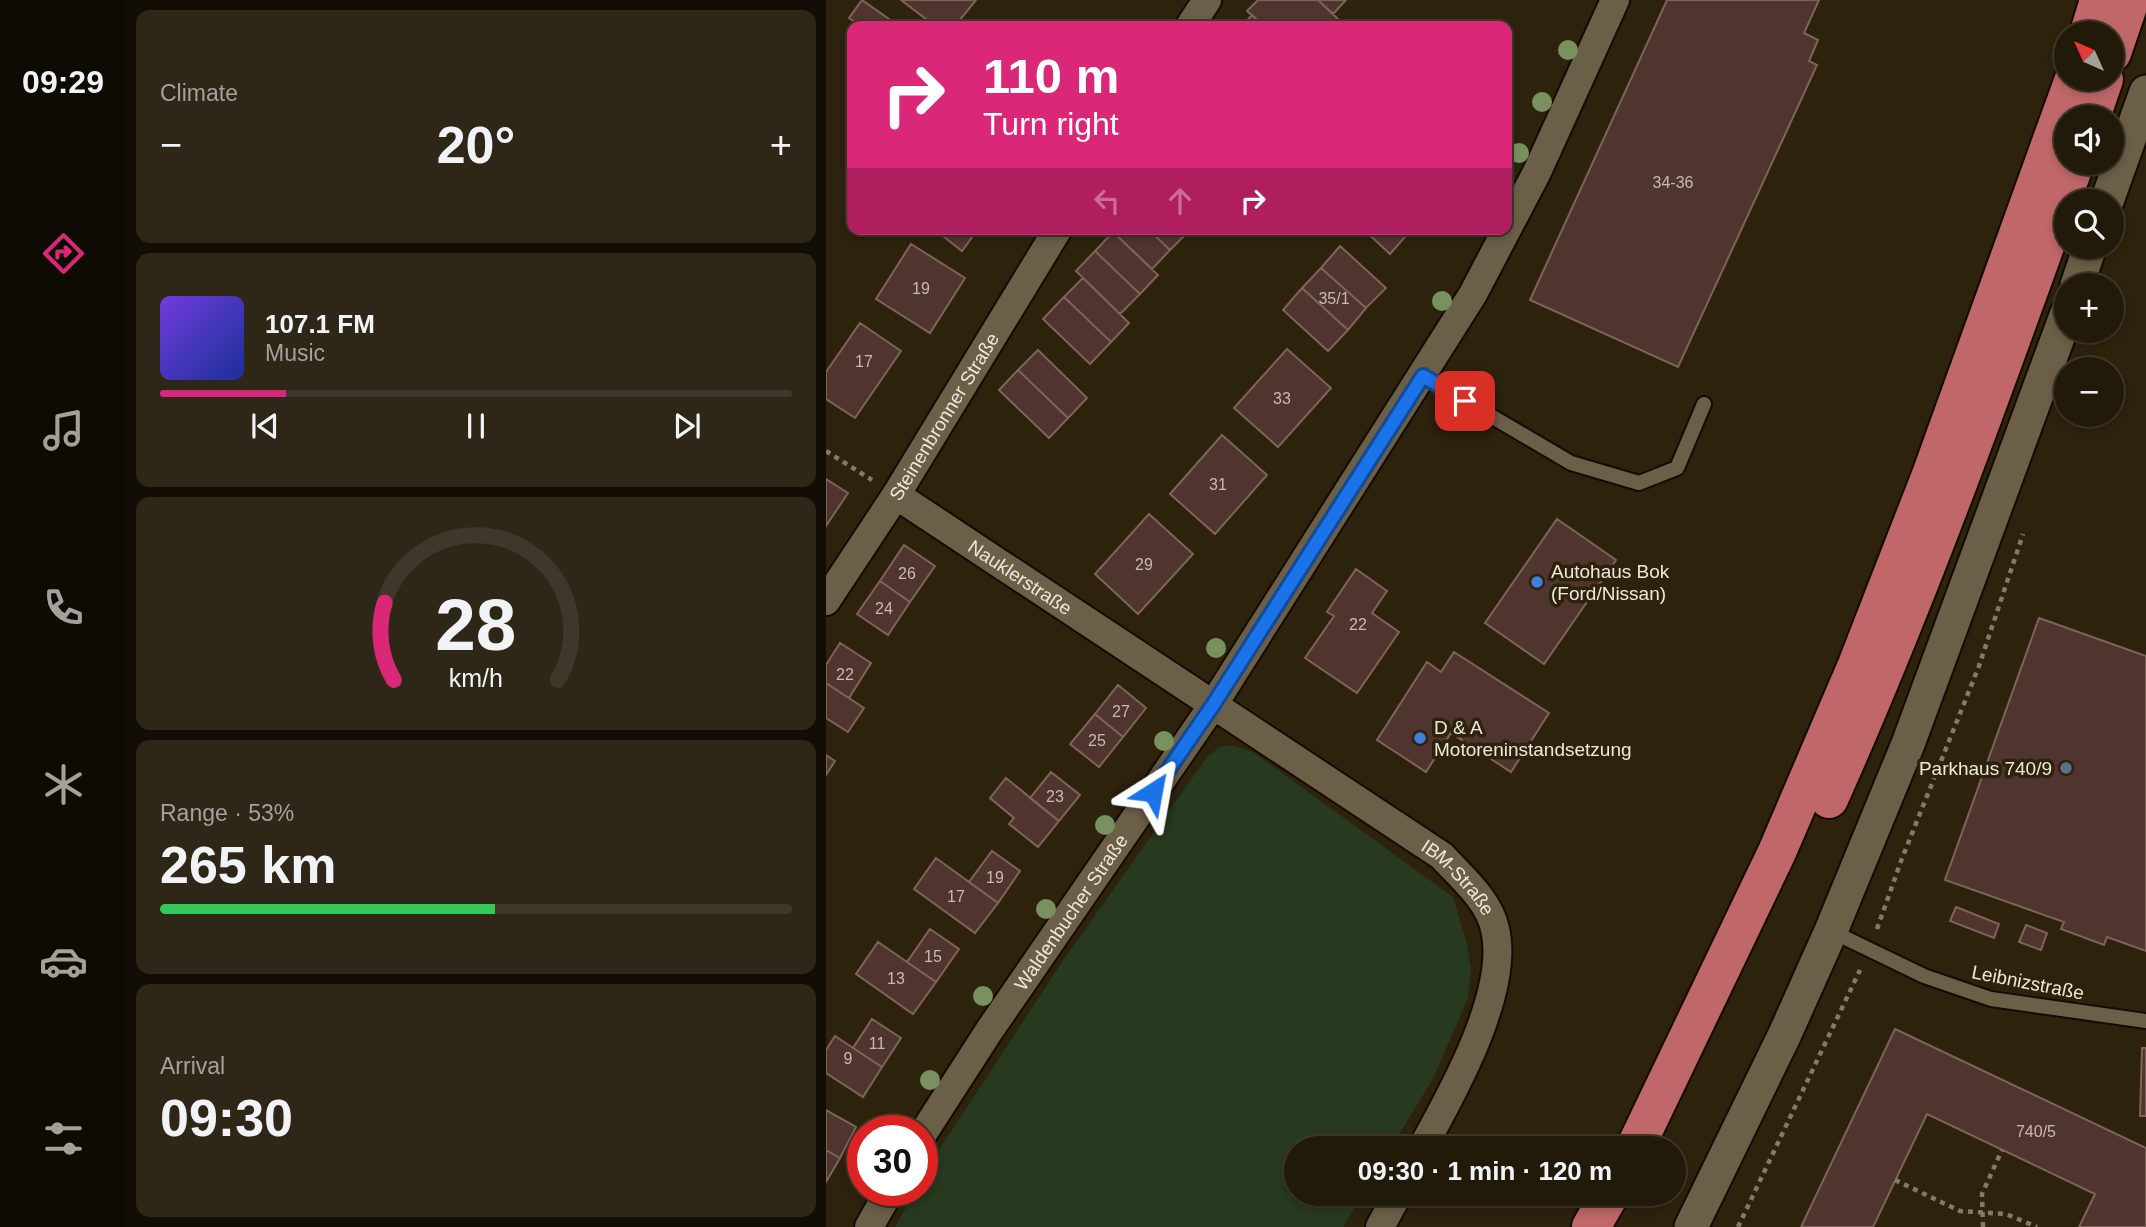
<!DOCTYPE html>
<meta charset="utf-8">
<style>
:root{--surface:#221a09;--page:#2e2717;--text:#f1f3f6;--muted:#a2a19c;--line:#3f382a;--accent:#db2777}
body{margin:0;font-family:Arial,sans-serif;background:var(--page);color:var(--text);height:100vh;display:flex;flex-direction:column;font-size:26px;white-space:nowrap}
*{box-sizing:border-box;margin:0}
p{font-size:23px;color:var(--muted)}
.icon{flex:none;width:38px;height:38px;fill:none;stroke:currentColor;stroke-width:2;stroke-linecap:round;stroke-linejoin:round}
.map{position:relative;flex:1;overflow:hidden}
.panel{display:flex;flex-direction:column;gap:10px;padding:10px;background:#130e05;width:700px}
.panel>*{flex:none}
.guide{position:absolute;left:21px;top:21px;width:665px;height:214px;border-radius:14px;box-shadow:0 4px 10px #0003,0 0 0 2px var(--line);background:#db2777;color:#fff;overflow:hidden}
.needle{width:46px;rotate:315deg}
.controls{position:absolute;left:1228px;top:21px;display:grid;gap:14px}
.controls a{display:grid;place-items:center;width:70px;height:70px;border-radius:50%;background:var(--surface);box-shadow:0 4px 10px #0003,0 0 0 2px var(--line);font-size:35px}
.speed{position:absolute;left:21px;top:1115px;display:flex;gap:14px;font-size:35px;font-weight:700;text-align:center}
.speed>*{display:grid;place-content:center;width:91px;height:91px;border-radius:50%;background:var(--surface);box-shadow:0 4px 10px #0003,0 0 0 2px var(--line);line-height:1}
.speed .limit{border:10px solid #d22;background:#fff;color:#111}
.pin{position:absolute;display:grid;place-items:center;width:60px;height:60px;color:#fff;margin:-30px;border-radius:14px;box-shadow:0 4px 10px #0006}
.me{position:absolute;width:77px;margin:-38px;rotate:34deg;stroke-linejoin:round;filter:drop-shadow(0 0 5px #0008)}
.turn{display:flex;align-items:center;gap:24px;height:147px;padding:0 21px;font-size:32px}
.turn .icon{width:91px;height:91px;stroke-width:2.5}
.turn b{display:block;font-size:49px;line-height:60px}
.lanes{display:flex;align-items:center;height:66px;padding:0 21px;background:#0003;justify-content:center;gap:35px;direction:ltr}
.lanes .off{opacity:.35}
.big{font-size:52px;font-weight:600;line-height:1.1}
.panel .tile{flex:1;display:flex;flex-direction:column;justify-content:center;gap:10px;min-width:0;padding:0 24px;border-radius:14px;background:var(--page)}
.panel .dial{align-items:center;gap:0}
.dial svg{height:182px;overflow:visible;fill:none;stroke:var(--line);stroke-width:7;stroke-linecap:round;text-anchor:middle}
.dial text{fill:var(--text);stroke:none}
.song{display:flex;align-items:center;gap:21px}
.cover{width:84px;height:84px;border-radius:10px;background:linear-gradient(135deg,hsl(260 70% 55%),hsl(230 70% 35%))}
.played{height:7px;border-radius:4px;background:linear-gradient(90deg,var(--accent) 20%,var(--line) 20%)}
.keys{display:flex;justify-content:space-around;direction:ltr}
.heat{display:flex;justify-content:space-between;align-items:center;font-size:38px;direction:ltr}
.charge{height:10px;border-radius:5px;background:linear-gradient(90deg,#34c759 53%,var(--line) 0)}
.trip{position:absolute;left:458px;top:1136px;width:402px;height:70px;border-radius:35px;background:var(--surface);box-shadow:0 4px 10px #0003,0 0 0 2px var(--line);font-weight:600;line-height:70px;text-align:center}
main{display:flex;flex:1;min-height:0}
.dock{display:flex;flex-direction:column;width:126px;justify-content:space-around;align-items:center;background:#0e0a04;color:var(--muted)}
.dock .icon{width:49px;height:49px}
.dock .current{color:var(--accent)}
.dock b{font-size:32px;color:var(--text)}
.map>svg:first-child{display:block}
.green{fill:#27391f}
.building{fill:#4f352e;stroke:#7f635a;stroke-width:2}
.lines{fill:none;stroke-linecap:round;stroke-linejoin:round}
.service-casing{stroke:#150b00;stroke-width:18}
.minor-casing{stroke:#150b00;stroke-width:32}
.tertiary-casing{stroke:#150b00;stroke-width:37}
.motorway-casing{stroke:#150b00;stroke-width:42}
.path{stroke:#837a67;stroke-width:4.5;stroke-dasharray:5 5;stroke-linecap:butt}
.service{stroke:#6c5f48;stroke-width:14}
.minor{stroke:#6c5f48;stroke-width:28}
.tertiary{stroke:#6c5f48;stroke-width:33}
.motorway{stroke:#bf6769;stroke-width:38}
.tree{fill:#78915e}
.route-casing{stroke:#114b97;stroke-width:18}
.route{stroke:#1a73e8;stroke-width:12}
.shop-dot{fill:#3f7fe0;stroke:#2d220c;stroke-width:2.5}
.service-dot{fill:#5c6f8a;stroke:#2d220c;stroke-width:2.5}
.labels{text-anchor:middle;stroke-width:7;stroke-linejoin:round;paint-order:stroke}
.number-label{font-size:16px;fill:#c7bbaf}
.street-label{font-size:19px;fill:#efe8da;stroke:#2d220c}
.poi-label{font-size:19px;fill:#efe8da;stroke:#2d220c;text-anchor:start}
</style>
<main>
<nav class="dock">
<b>09:29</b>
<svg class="icon current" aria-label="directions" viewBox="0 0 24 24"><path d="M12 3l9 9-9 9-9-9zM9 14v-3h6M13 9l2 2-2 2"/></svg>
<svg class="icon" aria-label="music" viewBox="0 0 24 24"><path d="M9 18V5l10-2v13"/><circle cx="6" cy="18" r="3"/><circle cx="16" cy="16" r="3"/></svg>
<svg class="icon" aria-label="phone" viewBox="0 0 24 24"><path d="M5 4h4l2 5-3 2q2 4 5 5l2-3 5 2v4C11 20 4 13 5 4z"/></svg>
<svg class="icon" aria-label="climate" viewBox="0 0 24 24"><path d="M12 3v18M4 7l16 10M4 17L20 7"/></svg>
<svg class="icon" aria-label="car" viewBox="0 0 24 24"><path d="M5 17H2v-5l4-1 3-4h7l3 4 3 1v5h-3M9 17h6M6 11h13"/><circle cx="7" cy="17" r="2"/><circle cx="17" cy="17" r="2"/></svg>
<svg class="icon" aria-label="filters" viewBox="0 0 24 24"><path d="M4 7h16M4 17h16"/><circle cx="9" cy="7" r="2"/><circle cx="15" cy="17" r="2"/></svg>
</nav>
<section class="panel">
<div class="tile"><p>Climate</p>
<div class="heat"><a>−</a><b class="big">20°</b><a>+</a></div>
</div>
<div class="tile">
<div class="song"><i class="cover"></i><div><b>107.1 FM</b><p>Music</p></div></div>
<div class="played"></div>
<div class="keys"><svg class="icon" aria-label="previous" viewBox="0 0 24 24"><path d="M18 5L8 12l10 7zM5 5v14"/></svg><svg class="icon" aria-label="pause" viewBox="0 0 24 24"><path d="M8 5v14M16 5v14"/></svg><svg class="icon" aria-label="next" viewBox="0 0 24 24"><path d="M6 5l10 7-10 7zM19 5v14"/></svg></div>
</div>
<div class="tile dial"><svg viewBox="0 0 100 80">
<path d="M14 69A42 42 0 1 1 86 69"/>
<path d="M14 69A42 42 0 0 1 10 35" stroke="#db2777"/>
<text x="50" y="56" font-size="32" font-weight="700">28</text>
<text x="50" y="72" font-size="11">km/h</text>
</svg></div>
<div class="tile"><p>Range · 53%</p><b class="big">265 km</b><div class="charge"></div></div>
<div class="tile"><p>Arrival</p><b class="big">09:30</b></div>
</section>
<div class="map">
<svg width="1320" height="1227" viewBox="0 0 1320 1227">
<rect width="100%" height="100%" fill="#2d220c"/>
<path class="green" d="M395 746H408L427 752 627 897 640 940 645 968 642 998 608 1077 565 1148H471V1194H537L517 1227H69L89 1190H96V1178L107 1159 234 965 381 757Z"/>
<path class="building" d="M36 0 73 26H35L23 18Z
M75 0H150L129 26H109Z
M432 0H492L513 20 507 26H438L421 11Z
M492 0H520L507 14Z
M841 0H993L978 33 992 40 983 61 991 65 852 367 704 300Z
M426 15 438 26H416Z
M108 229H152L136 251Z
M284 229H322L344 250 326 269Z
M322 229H361L363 231 344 250Z
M537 229H586L564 254Z
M287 232 332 275 314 294 269 251Z
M85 244 139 278 104 333 50 299Z
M514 246 560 288 540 308 495 268Z
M269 251 314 294 294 314 250 271Z
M495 268 540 308 522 330 476 288Z
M257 278 303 323 285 342 238 297Z
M476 288 522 330 502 351 457 310Z
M238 297 285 342 264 364 217 319Z
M34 323 75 351 29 418 0 399V372Z
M461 349 505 388 452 447 408 408Z
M212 350 261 398 242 418 192 370Z
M192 370 242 418 223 438 173 390Z
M396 435 441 475 389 534 344 494Z
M0 479 22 493 0 526Z
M323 514 367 554 312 614 269 574Z
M731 519 790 560 718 664 659 623Z
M78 545 109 566 84 602 54 581Z
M530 569 561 591 546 613 573 632 531 693 479 658 508 616 501 612Z
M54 581 84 602 62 635 31 614Z
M1213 618 1320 656V951L1281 937 1278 945 1235 929 1238 922 1119 880Z
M14 643 45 663 23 698 0 683V665Z
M628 652 723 713 685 772 625 733 600 772 551 740 601 662 615 672Z
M0 683 38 708 22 732 0 718Z
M292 685 320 708 297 737 269 714Z
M269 714 297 737 273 767 244 744Z
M0 755 9 761 0 775Z
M225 772 254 795 233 821 204 798Z
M180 778 233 821 212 847 183 824 188 818 164 798Z
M166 851 194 871 172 903 143 882Z
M110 858 172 903 149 933 88 889Z
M1130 907 1173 924 1168 938 1124 921Z
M1200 925 1221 933 1215 950 1193 942Z
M104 929 133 949 110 982 81 962Z
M52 942 110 982 87 1014 30 974Z
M46 1019 75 1038 56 1067 27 1048Z
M1069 1029 1320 1148V1227H1253L1269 1194 1101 1114 1047 1227H975Z
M9 1036 56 1067 37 1097 0 1073V1050Z
M1316 1048H1320V1116H1314Z
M0 1110 30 1127 14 1158 0 1150Z
M0 1150 14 1158 0 1182Z"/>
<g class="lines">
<defs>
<path id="service" d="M597 376 745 463 813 483 851 468 878 404
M1005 931 1098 976 1165 999 1320 1021"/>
<g id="minor">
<path d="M364 26 381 0"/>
<path id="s1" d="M70 495 616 856C635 877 663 900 669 929 684 991 626 1094 596 1148"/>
<path id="s2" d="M0 601 70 495 232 229"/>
<path id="s3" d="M96 1135 163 1031 387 705 647 294 711 172 789 0"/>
<path d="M43 1227 64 1190"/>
<path d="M554 1227 572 1194"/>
</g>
<path id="tertiary" d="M1281 201 1320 92
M1251 285 1264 247
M865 1227 959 1034 1005 931 1082 744 1241 313"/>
<path id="motorway" d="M1263 33 1273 0
M1286 53 1304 0
M1265 117 1278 79
M1003 799C1096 591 1172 377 1249 163
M809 1148 951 852 1031 665 1105 475 1248 79
M765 1227 784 1194"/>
</defs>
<use href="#service" class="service-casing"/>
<use href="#minor" class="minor-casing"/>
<use href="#tertiary" class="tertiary-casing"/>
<use href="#motorway" class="motorway-casing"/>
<path class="path" d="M0 451 46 480
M1051 929 1075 861 1153 666 1197 534
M1069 1180 1134 1211 1180 1214 1211 1227
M912 1227 1034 970
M1157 1227 1156 1194 1176 1150"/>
<use href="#service" class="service"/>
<use href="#minor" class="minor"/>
<use href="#tertiary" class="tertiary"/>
<use href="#motorway" class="motorway"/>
</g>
<g class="tree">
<circle cx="742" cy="50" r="10"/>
<circle cx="716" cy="102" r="10"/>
<circle cx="693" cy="153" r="10"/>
<circle cx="616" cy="301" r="10"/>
<circle cx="390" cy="648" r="10"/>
<circle cx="338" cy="741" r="10"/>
<circle cx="279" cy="825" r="10"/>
<circle cx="220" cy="909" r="10"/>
<circle cx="157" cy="996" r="10"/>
<circle cx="104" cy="1080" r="10"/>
</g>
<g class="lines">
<defs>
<path id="route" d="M327 792 387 705 597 376 639 401"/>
</defs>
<use href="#route" class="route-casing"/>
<use href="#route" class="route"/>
</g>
<g class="shop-dot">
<circle cx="711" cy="582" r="7"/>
<circle cx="594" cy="738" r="7"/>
</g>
<circle class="service-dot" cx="1240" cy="768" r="7"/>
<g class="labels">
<g class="number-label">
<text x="847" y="188">34-36</text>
<text x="95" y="294">19</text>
<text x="508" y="304">35/1</text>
<text x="38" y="367">17</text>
<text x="456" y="404">33</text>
<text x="392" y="490">31</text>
<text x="318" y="570">29</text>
<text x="81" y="579">26</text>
<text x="58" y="614">24</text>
<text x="532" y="630">22</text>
<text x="19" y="680">22</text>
<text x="295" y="717">27</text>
<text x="271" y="746">25</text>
<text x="229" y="802">23</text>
<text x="169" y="883">19</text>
<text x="130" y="902">17</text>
<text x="107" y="962">15</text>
<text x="70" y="984">13</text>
<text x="51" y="1049">11</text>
<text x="22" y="1064">9</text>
<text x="1210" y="1137">740/5</text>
</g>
<g class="street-label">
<text dy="7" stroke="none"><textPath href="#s2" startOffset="219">Steinenbronner Straße</textPath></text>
<text dy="7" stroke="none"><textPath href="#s1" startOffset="149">Nauklerstraße</textPath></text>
<text dy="7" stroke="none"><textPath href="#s1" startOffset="681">IBM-Straße</textPath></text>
<text dy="7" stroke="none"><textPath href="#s3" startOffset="268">Waldenbucher Straße</textPath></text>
<text transform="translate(1202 982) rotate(11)" y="7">Leibnizstraße</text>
</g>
<g class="poi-label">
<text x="725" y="578">Autohaus Bok<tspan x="725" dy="22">(Ford/Nissan)</tspan></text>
<text x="608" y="734">D &amp; A<tspan x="608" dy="22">Motoreninstandsetzung</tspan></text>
<text x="1226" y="775" text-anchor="end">Parkhaus 740/9</text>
</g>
</g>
</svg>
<div class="controls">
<a><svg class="needle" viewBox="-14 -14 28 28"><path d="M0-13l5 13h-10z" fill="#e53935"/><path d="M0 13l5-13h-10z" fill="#a2a19c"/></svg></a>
<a><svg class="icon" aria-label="sound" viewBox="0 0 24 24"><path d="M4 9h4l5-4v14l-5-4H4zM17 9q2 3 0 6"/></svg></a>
<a><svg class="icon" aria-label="search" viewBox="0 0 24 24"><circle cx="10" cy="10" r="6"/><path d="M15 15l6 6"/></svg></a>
<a>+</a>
<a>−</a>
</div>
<div class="speed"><div class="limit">30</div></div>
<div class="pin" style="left:639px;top:401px;background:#d93025"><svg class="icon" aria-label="arrive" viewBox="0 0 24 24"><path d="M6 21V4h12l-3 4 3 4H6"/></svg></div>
<svg class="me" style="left:327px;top:792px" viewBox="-20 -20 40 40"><path d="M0-17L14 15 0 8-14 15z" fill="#1a73e8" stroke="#fff" stroke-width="4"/></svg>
<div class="trip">09:30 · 1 min · 120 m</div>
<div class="guide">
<div class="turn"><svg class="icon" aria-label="right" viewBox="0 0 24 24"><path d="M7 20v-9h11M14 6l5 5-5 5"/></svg><div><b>110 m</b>Turn right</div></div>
<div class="lanes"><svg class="icon off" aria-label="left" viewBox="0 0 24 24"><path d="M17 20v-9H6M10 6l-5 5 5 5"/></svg><svg class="icon off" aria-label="ahead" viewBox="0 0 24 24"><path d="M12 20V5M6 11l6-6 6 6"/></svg><svg class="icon" aria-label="right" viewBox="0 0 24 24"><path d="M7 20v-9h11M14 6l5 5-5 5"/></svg></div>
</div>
</div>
</main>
